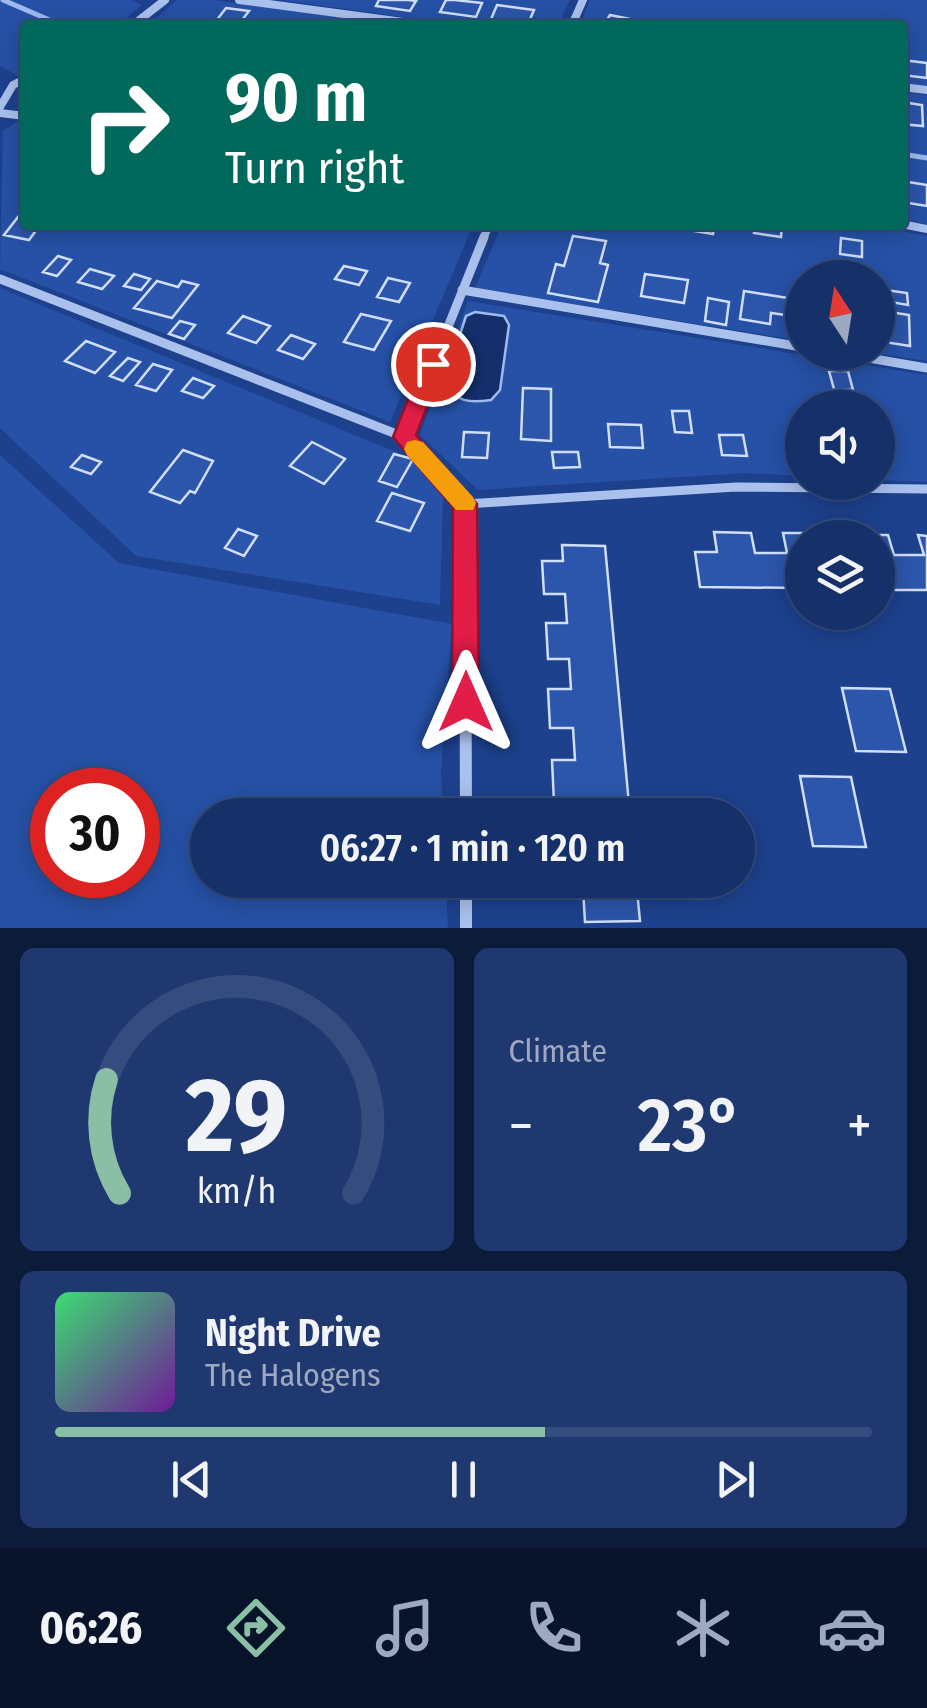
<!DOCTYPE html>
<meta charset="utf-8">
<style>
:root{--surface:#16316a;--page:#1f3970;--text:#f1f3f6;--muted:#9ea9c1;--line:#354c7e;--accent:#8abfa5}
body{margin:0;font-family:"Fira Sans Condensed",sans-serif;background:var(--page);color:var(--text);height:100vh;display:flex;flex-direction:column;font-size:38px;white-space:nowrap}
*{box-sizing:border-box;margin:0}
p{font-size:32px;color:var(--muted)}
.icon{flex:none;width:55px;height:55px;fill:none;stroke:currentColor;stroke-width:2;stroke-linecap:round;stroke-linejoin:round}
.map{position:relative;height:928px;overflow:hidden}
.details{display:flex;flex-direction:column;gap:20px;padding:20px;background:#0c1b3a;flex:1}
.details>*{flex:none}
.hud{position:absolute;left:20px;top:20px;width:888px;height:210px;border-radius:10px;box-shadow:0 5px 25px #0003,0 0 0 2px var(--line);background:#00695c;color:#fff;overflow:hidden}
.needle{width:65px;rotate:348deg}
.controls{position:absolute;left:785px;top:260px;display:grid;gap:20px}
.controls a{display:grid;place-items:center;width:110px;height:110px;border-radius:50%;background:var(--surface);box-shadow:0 5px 25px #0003,0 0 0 2px var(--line);font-size:50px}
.speed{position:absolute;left:30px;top:768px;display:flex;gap:20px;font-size:50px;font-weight:700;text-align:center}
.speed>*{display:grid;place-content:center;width:130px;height:130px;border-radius:50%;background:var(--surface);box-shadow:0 5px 25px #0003,0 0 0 2px var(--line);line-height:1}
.speed .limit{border:15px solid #d22;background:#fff;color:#111}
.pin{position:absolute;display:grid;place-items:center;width:85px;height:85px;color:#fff;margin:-42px;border:5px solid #fff;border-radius:50%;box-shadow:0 2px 10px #0007}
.me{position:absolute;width:110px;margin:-55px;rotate:0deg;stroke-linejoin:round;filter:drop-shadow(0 0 8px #0008)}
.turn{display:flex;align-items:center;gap:35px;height:210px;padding:0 40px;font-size:45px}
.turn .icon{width:130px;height:130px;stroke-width:2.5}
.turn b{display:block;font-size:70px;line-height:85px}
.big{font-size:75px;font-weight:600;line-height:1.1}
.details .card{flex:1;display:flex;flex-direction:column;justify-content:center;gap:15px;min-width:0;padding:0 35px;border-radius:15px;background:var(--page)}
.details .dial{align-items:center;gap:0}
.dial svg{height:260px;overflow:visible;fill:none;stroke:var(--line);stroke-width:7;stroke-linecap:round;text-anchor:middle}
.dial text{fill:var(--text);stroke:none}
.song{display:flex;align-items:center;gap:30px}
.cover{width:120px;height:120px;border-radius:15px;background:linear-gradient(135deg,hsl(140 70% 55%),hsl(280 70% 35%))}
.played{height:10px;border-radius:5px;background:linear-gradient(90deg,var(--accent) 60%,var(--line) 60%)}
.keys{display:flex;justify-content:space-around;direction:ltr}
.heat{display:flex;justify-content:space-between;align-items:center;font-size:55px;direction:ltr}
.details .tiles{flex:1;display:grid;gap:20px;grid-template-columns:1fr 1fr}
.card:last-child{grid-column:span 2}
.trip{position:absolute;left:190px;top:798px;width:565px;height:100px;border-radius:50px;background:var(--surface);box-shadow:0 5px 25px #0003,0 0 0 2px var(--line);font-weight:600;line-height:100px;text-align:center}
.tabs{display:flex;height:160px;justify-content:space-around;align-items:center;background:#09142a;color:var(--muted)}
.tabs .icon{width:70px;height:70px}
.tabs .current{color:var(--accent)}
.tabs b{font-size:45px;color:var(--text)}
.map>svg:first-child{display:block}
.green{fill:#2651a6;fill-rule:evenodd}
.water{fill:#142f6c;stroke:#9ebaef;stroke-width:2.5}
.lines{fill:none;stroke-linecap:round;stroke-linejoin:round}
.stream{stroke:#9ebaef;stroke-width:5}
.building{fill:#2c56ab;stroke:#d0def9;stroke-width:2.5}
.minor-far2{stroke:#aac1ed;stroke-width:8}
.minor-far1{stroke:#aac1ed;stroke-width:9}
.minor{stroke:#aac1ed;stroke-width:12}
.route{fill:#e11d48;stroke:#92132f;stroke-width:2.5}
.slow{fill:#f59e0b}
</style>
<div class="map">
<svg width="927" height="928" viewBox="0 0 927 928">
<rect width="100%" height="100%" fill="#1d418d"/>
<path class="green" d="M0 0H132L142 5 118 25H25V74L20 77 0 66Z
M177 0H212L397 25H148Z
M280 0H570L558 25H461Z
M590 0H927V88L903 85 902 25H580Z
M902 92 927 95V224L903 219Z
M19 120 25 121V225H473L390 422 0 269 3 131Z
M502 225H869L927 236V361L872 353 878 352V278H802V341L475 288Z
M0 288 422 463 443 497 440 605 136 556 0 428Z
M468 301 927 375V482L878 480V408H802V476L746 473 478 490 420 435Z
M0 455 119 563 452 624 441 773 443 815H208V880H446L448 928H0ZM138 790V875H52V790Z"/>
<path class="water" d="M475 312 504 316 509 325 500 390 491 400C471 403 454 403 445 381L466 316Z"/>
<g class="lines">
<path class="stream" d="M3 0 61 25
M902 154 927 158"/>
</g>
<path class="building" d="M379 0H409L416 1 410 11 376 6Z
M446 0H455L482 3 476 17 440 12Z
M497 5 534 10 528 24H489Z
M226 8 249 11 239 24 216 21Z
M610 15 650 23 604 25Z
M902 60 927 63V78L902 75Z
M902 102 922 105 923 126 902 124Z
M902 181 927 185V206L902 202Z
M25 208V225H40L29 240 4 235Z
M659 225H714L713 234Z
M755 225H782L781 237 754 233Z
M573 236 606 241 600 263 608 265 598 302 548 293 556 264 564 266Z
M841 238 862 241V257L840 254Z
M58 256 71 260 57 276 43 272Z
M344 266 367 271 359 285 335 279Z
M90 269 114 276 102 289 78 282Z
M134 274 150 279 141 290 124 286Z
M645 274 688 280 684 303 641 296Z
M388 278 410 283 399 302 377 297Z
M157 281 178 287 182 281 198 285 172 318 134 308Z
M879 289 907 293 908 305 879 300Z
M744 291 788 298 786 315 771 313 770 324 740 319Z
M708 298 729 302 726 325 705 321Z
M878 310 909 315 910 346 878 341Z
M361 314 391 321 374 350 344 342Z
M243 316 270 326 256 343 228 333Z
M180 321 195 325 184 339 169 334Z
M291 335 315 344 303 359 278 350Z
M86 341 115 352 95 373 65 361Z
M128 358 140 362 123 381 110 376Z
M153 364 172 370 156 391 136 385Z
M829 371H848L853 390 834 389Z
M193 378 214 386 203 398 182 391Z
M523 388 551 389V441L521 439Z
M672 411H689L692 433 675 432Z
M608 424 641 425 643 448 610 447Z
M464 432 489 433 487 458 462 457Z
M719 435H743L747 456 722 455Z
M312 442 345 459 324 484 290 466Z
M183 450 213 461 195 493 190 491 180 503 150 492Z
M552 452H578L580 467 554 468Z
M394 454 413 459 397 487 379 481Z
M82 455 101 462 91 474 71 467Z
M392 493 424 503 410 531 377 521Z
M238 529 257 536 244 556 225 548Z
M714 532 751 533 755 553H787L783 533H820L821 538H802V588L700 587 695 552H717Z
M851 535H888L894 555H924L918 535 927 536V590H878V538Z
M562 545 605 546 630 815H578V803H554L552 760H575L573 728H550L548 689H571L569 659H548L546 623H567L565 594H544L542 561H563Z
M842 688 890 689 906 752 856 751Z
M800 776 851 777 866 847 813 846Z
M557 880H636L640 921 585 922 583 889H558Z"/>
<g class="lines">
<path class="minor-far2" d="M239 0 426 25
M133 25 165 0
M572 25 583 0
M902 87 927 90
M0 107 13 85 25 79
M0 113 25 116
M902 224 927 229
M483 239 489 225"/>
<path class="minor-far1" d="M0 279 404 437 465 504V542
M462 290 802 347
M834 352 927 368
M404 437 484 237
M465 504 736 487 927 489"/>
<path class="minor" d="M465 540 466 815
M466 880V928"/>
</g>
<path class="route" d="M433 356 444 364 416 435 477 504 479 702 475 711 466 715 456 711 452 702 453 507 393 437 422 364Z"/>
<path class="slow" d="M415 440 423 442 473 497 476 503 473 510H456L407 455 404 449 407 442Z"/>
</svg>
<div class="controls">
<a><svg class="needle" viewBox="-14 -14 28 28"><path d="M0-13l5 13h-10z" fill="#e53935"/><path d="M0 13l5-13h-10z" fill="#9ea9c1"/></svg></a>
<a><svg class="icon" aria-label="sound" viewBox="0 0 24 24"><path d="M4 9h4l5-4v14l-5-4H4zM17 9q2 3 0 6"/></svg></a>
<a><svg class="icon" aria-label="layers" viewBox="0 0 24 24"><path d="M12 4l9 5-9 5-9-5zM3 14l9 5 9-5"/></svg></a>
</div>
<div class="speed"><div class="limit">30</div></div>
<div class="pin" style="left:433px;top:364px;background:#d93025"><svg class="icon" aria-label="arrive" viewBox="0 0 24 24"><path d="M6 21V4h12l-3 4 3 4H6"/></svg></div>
<svg class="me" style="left:466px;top:702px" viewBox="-20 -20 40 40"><path d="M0-17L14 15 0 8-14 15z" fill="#e11d48" stroke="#fff" stroke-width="4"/></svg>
<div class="trip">06:27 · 1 min · 120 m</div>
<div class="hud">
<div class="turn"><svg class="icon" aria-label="right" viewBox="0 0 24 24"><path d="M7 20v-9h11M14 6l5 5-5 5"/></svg><div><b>90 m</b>Turn right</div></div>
</div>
</div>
<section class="details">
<div class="tiles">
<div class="card dial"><svg viewBox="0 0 100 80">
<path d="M14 69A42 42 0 1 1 86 69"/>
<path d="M14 69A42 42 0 0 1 10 34" stroke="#8abfa5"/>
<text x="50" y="56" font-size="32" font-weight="700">29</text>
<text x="50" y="72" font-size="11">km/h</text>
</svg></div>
<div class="card"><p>Climate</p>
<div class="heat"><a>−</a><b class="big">23°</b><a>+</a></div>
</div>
<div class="card">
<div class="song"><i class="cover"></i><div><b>Night Drive</b><p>The Halogens</p></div></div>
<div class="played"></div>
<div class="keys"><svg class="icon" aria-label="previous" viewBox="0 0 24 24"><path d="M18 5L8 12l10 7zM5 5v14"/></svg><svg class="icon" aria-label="pause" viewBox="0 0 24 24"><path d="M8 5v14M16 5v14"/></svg><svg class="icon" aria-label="next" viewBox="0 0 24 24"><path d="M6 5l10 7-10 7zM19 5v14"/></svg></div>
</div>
</div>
</section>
<nav class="tabs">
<b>06:26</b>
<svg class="icon current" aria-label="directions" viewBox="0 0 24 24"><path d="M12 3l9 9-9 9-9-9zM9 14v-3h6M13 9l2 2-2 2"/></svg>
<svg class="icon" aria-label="music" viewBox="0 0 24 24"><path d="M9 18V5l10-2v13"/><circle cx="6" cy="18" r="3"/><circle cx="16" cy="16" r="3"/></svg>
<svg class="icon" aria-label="phone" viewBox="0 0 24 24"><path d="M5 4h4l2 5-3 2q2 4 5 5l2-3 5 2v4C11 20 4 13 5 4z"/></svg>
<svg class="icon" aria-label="climate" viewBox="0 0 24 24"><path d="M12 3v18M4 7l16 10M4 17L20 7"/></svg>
<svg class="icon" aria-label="car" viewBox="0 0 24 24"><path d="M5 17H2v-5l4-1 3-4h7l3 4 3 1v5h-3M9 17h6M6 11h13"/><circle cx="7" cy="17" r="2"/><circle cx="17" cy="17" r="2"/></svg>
</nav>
